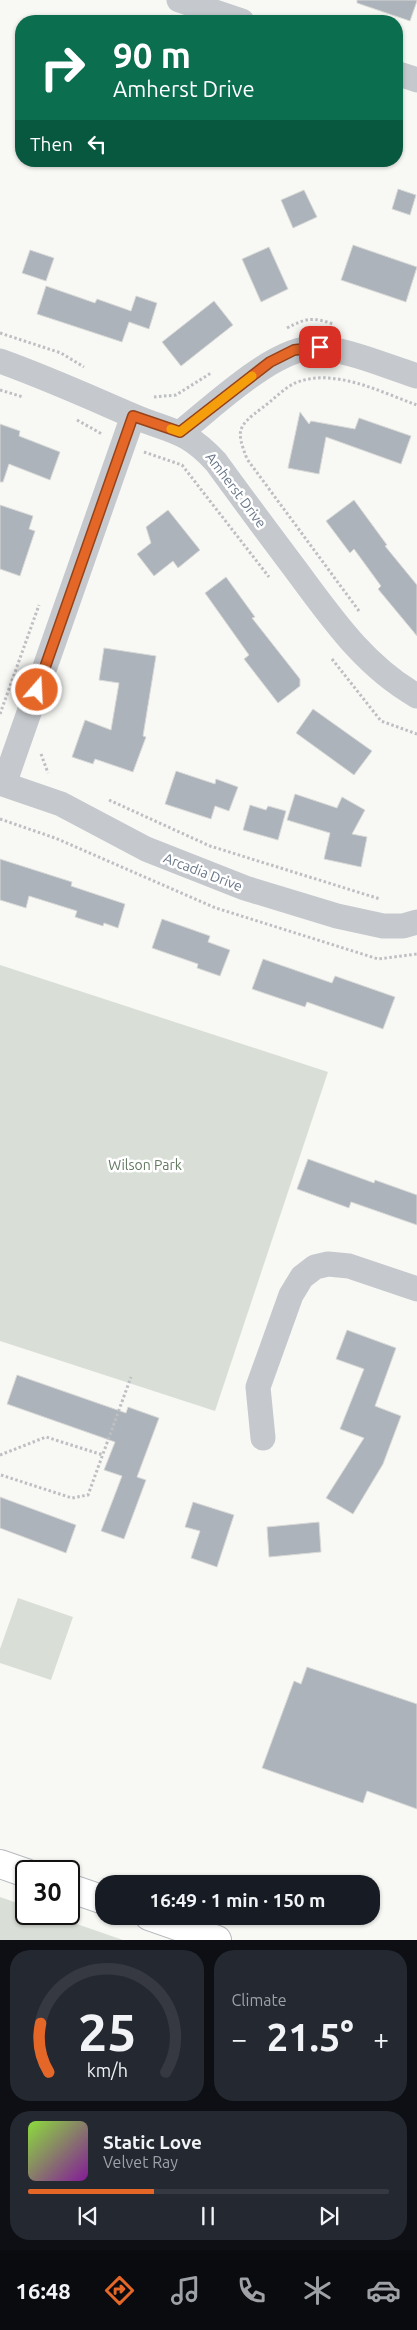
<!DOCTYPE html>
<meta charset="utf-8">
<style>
:root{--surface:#171b24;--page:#242831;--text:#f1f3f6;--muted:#9ea1a6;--line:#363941;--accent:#e56728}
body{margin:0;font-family:Ubuntu,sans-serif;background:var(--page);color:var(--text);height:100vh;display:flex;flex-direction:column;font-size:19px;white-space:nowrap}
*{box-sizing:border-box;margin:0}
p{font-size:16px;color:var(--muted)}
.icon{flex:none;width:28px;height:28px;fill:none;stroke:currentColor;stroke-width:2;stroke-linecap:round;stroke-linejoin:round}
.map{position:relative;height:1940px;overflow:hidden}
.details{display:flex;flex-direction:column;gap:10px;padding:10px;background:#0d0f14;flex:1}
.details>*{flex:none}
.guide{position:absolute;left:15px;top:15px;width:388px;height:152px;border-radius:20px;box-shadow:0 1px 4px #0004;background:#0b6e4f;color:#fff;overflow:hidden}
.speed{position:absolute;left:15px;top:1860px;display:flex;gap:10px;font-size:25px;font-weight:700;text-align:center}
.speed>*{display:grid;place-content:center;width:65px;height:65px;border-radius:50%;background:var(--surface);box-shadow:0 1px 4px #0004;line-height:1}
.speed .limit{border:2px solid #111;border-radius:8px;background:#fff;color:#111}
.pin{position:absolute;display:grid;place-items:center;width:42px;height:42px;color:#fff;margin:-21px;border-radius:10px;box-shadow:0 2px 8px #0006}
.me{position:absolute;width:55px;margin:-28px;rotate:19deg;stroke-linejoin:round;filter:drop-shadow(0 0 4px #0008)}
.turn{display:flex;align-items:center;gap:18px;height:105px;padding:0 15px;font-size:22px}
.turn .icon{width:65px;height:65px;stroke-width:2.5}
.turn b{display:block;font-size:35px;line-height:42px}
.then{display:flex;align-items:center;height:48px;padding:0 15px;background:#0003;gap:10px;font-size:19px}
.big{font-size:38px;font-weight:600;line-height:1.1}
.details .tile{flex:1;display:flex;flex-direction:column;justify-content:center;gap:8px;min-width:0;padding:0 18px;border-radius:20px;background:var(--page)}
.details .dial{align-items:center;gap:0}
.dial svg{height:130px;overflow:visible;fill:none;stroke:var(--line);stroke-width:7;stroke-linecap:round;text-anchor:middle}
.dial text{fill:var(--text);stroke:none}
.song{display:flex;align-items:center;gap:15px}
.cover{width:60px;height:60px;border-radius:8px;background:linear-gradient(135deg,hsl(90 70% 55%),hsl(290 70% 35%))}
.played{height:5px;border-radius:2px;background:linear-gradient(90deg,var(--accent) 35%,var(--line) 35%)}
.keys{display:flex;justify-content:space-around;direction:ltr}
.heat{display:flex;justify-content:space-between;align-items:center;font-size:28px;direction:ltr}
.details .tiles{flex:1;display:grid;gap:10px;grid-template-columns:1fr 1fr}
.tile:last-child{grid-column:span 2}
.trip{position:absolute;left:95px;top:1875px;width:285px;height:50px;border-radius:20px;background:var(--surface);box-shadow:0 1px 4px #0004;font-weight:600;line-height:50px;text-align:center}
.dock{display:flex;height:80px;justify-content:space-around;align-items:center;background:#090b0e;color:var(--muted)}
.dock .icon{width:35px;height:35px}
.dock .selected{color:var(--accent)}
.dock b{font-size:22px;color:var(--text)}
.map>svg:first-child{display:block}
.green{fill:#d9dfd6}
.building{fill:#acb3ba;stroke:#d9dad7}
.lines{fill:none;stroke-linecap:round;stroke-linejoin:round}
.major-casing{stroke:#b6babe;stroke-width:30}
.path{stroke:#bdbfc2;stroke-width:3;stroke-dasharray:2.5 2.5;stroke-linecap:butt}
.minor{stroke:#c5c8cc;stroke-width:25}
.major{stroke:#fff;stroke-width:28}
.route-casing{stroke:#95431a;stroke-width:12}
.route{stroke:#e56728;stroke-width:9}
.slow{stroke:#f59e0b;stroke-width:9}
.labels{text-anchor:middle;stroke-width:5;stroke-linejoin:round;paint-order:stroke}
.street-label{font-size:14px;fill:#677586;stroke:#fff}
.park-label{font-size:14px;fill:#647862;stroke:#fff}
</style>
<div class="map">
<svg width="417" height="1940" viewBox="0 0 417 1940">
<rect width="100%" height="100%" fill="#f8f8f5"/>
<path class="green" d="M0 965 328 1072 215 1411 0 1341Z
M18 1598 73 1617 51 1680 0 1663V1649Z
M0 1897 26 1906V1914H48L123 1940H0Z"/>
<path class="building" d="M357 0H417V1L410 21 357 3Z
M398 189 416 195 410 215 392 209Z
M304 190 317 217 293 228 281 200Z
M353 245 417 267 406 302 341 280Z
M269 247 288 289 261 302 242 259Z
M30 250 54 258 46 281 22 273Z
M46 286 95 303 97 299 131 311 136 296 157 303 149 329 129 322 122 342 37 314Z
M214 301 233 325 181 366 162 342Z
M300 412 309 424 311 421 355 429 359 418 411 436 401 464 326 437 319 474 288 468Z
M0 424 20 431 19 436 60 452 50 480 9 464 3 482H0Z
M354 500 387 545 385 546 417 585V636L378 589 381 586 354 549 350 553 326 521Z
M0 505 33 516 29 529 35 531 20 576 0 569Z
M168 510 200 550 178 568 173 561 154 576 137 554 151 543 146 527Z
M226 577 255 617 252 618 300 679V686L278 703 244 659 249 655 205 593Z
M104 648 156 656 143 736 146 737 133 772 95 759 93 764 72 757 85 720 111 730 119 683 99 680Z
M313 709 372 751 354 775 296 733Z
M176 771 215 784 216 779 238 787 229 811 215 806 211 819 165 804Z
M295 794 337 808 342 797 365 810 352 834 367 837 361 867 324 859 330 833 287 820Z
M250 805 266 810 268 806 286 811 278 840 243 830Z
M0 859 72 882 71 886 125 904 118 928 104 923 103 926 75 917 77 911 29 896 26 908 0 900Z
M162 919 210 936 208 942 230 950 220 976 197 968 198 964 152 948Z
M263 959 332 983 335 976 395 997 383 1029 307 1002 305 1007 252 989Z
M308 1159 374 1183 375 1180 417 1195V1225L351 1202 349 1208 297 1189Z
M347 1330 396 1348 375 1406 401 1416 383 1464 353 1514 326 1498 364 1438 340 1429 364 1369 336 1359Z
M17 1375 126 1413 128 1407 159 1418 137 1477 146 1480 124 1539 101 1531 122 1476 104 1470 115 1442 7 1404Z
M0 1497 76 1525 66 1553 0 1528Z
M193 1502 234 1515 217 1567 191 1558 200 1531 185 1527Z
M319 1522 321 1552 269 1557 267 1527Z
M307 1667 417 1704V1809L367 1791 363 1803 262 1768 294 1681 301 1684Z"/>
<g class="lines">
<defs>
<path id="major" d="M0 1864 26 1873
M69 1888 104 1900
M149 1916 217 1940"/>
</defs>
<use href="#major" class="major-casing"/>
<path class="path" d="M287 328C306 318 313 317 333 324
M0 333 61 353 84 367
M0 390 23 397
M154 397 176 395 211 373
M77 420 102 434
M144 452 182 465 269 577
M359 611 247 459C236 430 237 427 262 408 272 401 284 388 295 383 334 367 380 392 417 405
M332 659 381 721 417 734
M0 714 39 605
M41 754 48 773
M109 800 210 846 380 899
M0 819 55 838 216 908 378 959 417 954
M0 1455 46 1437 103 1455
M1 1475 72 1498 88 1495 131 1377"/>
<path class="minor" d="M179 0 242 21
M396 73 417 80
M0 361C45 377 87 396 131 415 169 432 185 428 216 462 242 498 269 534 296 570 331 617 364 666 417 696
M181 432C214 406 279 342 322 348 354 352 386 366 417 376
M0 783 61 804 146 849 245 888 337 916 383 926H403L417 922
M4 784 133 416
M263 1438 258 1387 291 1295 302 1277 315 1267 328 1264 349 1266 417 1289"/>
<use href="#major" class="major"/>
</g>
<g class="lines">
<defs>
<path id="route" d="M37 690 133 416 180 432 270 362 294 350 320 347"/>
</defs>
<use href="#route" class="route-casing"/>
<use href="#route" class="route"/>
<path class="slow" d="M171 429 180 432 252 376"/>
</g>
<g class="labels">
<g class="street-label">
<text transform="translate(236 490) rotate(53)" y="5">Amherst Drive</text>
<text transform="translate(203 872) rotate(21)" y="5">Arcadia Drive</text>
</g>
<g class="park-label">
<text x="145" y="1170">Wilson Park</text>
</g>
</g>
</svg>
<div class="speed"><div class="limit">30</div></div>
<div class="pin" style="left:320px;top:347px;background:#d93025"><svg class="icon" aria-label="arrive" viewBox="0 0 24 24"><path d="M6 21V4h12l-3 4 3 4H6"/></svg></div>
<svg class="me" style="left:37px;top:690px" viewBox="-20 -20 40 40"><circle r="17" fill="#e56728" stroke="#fff" stroke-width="3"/><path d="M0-11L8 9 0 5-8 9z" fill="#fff"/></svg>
<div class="trip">16:49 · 1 min · 150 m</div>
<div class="guide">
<div class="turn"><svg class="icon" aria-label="right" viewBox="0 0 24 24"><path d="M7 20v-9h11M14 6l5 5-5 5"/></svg><div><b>90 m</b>Amherst Drive</div></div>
<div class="then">Then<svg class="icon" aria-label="left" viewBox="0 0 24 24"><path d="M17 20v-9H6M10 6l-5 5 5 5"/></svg></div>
</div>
</div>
<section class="details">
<div class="tiles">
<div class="tile dial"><svg viewBox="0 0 100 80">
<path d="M14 69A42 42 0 1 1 86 69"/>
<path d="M14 69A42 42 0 0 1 9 39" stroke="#e56728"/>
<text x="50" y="56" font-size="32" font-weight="700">25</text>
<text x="50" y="72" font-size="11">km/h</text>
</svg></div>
<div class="tile"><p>Climate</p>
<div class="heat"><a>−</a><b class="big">21.5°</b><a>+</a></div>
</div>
<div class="tile">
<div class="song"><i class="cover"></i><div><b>Static Love</b><p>Velvet Ray</p></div></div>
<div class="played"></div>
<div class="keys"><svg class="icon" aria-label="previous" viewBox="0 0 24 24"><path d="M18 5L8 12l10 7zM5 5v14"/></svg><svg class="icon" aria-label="pause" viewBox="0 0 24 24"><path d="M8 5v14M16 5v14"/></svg><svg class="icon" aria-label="next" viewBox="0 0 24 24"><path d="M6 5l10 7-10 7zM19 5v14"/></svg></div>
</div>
</div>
</section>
<nav class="dock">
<b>16:48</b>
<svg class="icon selected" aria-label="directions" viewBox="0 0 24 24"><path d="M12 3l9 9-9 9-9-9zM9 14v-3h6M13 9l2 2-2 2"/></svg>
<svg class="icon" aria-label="music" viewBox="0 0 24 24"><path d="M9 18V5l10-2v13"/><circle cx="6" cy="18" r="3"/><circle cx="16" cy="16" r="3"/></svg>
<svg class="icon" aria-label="phone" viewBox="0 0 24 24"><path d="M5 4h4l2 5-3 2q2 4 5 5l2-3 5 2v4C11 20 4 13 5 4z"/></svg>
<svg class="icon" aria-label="climate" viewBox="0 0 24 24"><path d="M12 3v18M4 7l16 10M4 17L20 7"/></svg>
<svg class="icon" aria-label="car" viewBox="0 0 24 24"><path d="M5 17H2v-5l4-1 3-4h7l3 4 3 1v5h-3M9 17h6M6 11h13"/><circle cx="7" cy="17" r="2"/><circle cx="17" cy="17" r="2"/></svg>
</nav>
